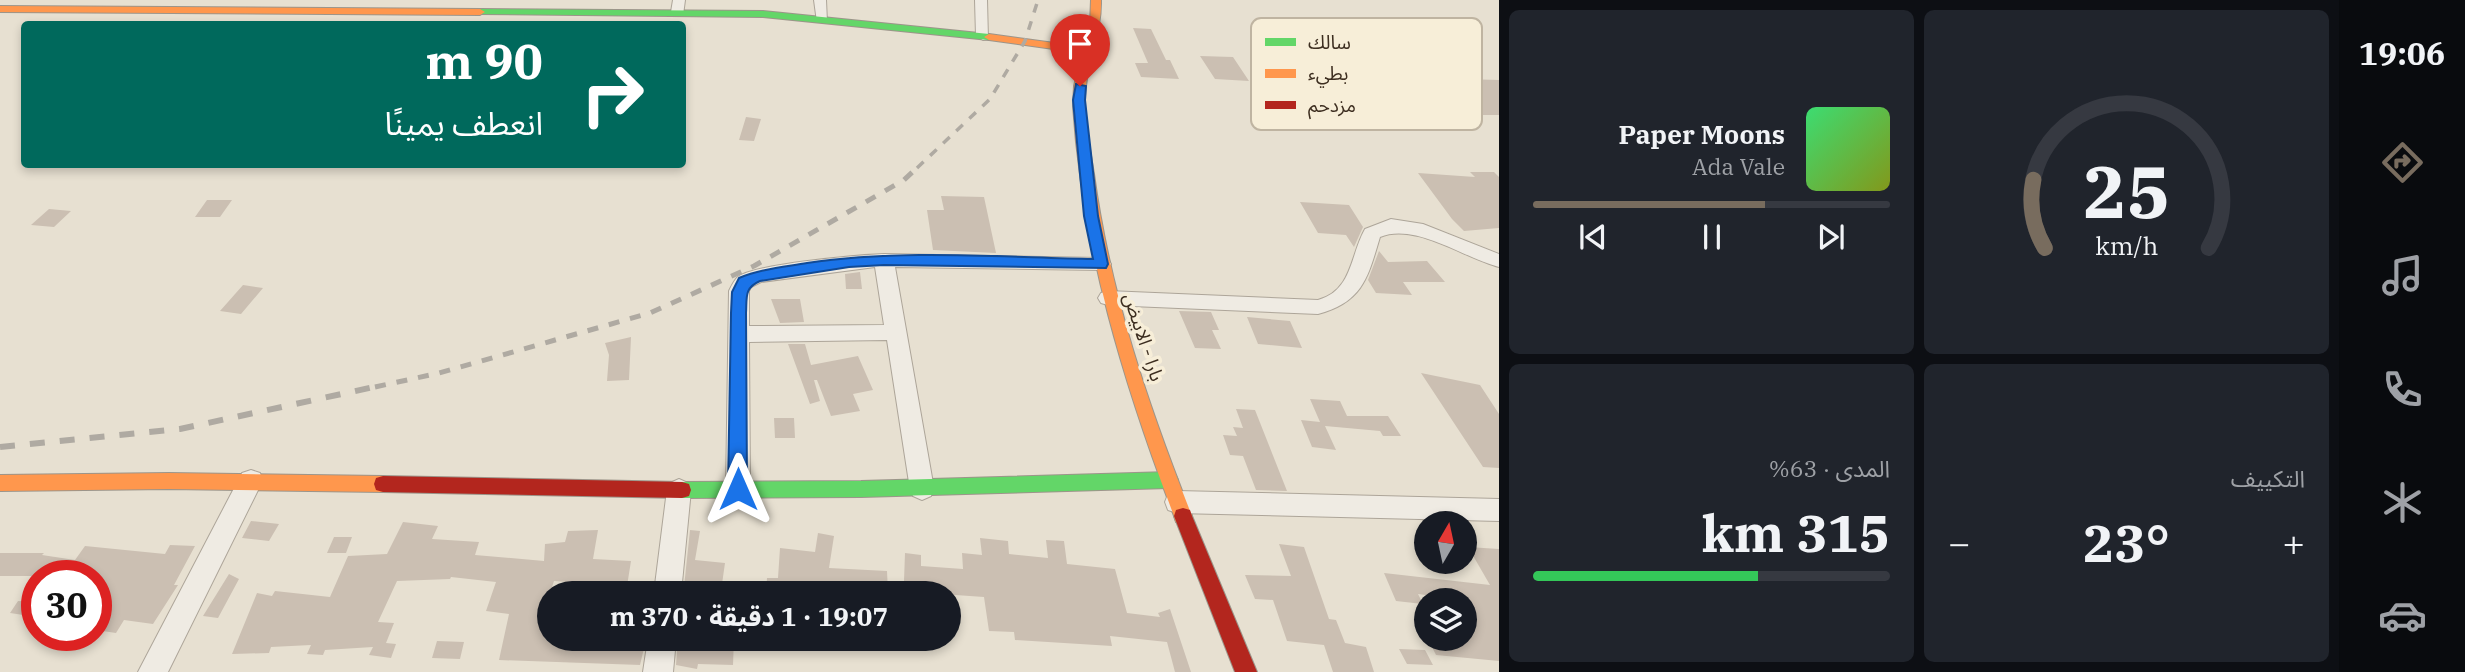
<!DOCTYPE html>
<html lang="ar">
<meta charset="utf-8">
<style>
:root{--surface:#171b24;--page:#20242c;--text:#f1f3f6;--muted:#9ea1a6;--line:#363941;--accent:#786c5e}
body{margin:0;font-family:"IBM Plex Serif","Noto Sans Arabic",serif;background:var(--page);color:var(--text);direction:rtl;height:100vh;display:flex;flex-direction:column;font-size:26px;white-space:nowrap}
*{box-sizing:border-box;margin:0}
p{font-size:23px;color:var(--muted)}
.icon{flex:none;width:38px;height:38px;fill:none;stroke:currentColor;stroke-width:2;stroke-linecap:round;stroke-linejoin:round}
.map{position:relative;flex:1;overflow:hidden;direction:ltr}
.sheet{display:flex;flex-direction:column;gap:10px;padding:10px;background:#0d0f14;width:840px}
.sheet>*{flex:none}
.banner{position:absolute;left:21px;top:21px;width:665px;height:147px;border-radius:7px;box-shadow:0 4px 10px #0003;direction:rtl;background:#00695c;color:#fff;overflow:hidden}
.needle{width:46px;rotate:9deg}
.fabs{position:absolute;left:1414px;top:511px;display:grid;gap:14px}
.fabs a{display:grid;place-items:center;width:63px;height:63px;border-radius:50%;background:var(--surface);box-shadow:0 4px 10px #0003;font-size:35px}
.speed{position:absolute;left:21px;top:560px;display:flex;gap:14px;font-size:35px;font-weight:700;text-align:center}
.speed>*{display:grid;place-content:center;width:91px;height:91px;border-radius:50%;background:var(--surface);box-shadow:0 4px 10px #0003;line-height:1}
.speed .limit{border:10px solid #d22;background:#fff;color:#111}
.pin{position:absolute;display:grid;place-items:center;width:60px;height:60px;color:#fff;margin:-72px -30px;border-radius:50% 50% 50% 0;rotate:-45deg;box-shadow:0 0 7px #0007}
.pin .icon{rotate:45deg}
.me{position:absolute;width:77px;margin:-38px;rotate:0deg;stroke-linejoin:round;filter:drop-shadow(0 0 5px #0008)}
.turn{display:flex;align-items:center;gap:24px;height:147px;padding:0 28px;font-size:32px}
.turn .icon{width:91px;height:91px;stroke-width:2.5}
.turn b{display:block;font-size:49px;line-height:60px}
.big{font-size:52px;font-weight:700;line-height:1.1}
.sheet .widget{flex:1;display:flex;flex-direction:column;justify-content:center;gap:10px;min-width:0;padding:0 24px;border-radius:10px;background:var(--page)}
.sheet .dial{align-items:center;gap:0}
.dial svg{height:182px;overflow:visible;fill:none;stroke:var(--line);stroke-width:7;stroke-linecap:round;text-anchor:middle}
.dial text{fill:var(--text);stroke:none}
.song{display:flex;align-items:center;gap:21px}
.cover{width:84px;height:84px;border-radius:10px;background:linear-gradient(135deg,hsl(140 70% 55%),hsl(70 70% 35%))}
.played{height:7px;border-radius:4px;background:linear-gradient(90deg,var(--accent) 65%,var(--line) 65%)}
.keys{display:flex;justify-content:space-around;direction:ltr}
.heat{display:flex;justify-content:space-between;align-items:center;font-size:38px;direction:ltr}
.charge{height:10px;border-radius:5px;background:linear-gradient(90deg,#34c759 63%,var(--line) 0)}
.sheet .tiles{flex:1;display:grid;gap:10px;grid-template-columns:repeat(2,1fr)}
.trip{position:absolute;left:537px;top:581px;width:424px;height:70px;border-radius:35px;background:var(--surface);box-shadow:0 4px 10px #0003;font-weight:700;line-height:70px;text-align:center;direction:rtl}
main{display:flex;flex:1;min-height:0}
.dock{display:flex;flex-direction:column;width:126px;justify-content:space-around;align-items:center;background:#090b0e;color:var(--muted)}
.dock .icon{width:49px;height:49px}
.dock .selected{color:var(--accent)}
.dock b{font-size:32px;color:var(--text)}
.map>svg:first-child{display:block}
.building{fill:#cbbfb2}
.lines{fill:none;stroke-linecap:round;stroke-linejoin:round}
.street-casing{stroke:#ada599;stroke-width:2}
.fast-casing{stroke:#9c958a;stroke-width:2}
.slow-casing{stroke:#9c958a;stroke-width:2}
.jam-casing{stroke:#9c958a;stroke-width:2}
.street{fill:#efebe3;fill-rule:evenodd}
.fast{fill:#63d668;fill-rule:evenodd}
.slow{fill:#ff974d;fill-rule:evenodd}
.jam{fill:#b3261e;fill-rule:evenodd}
.rail-far2{stroke:#afaaa2;stroke-width:3.5;stroke-dasharray:9 9;stroke-linecap:butt}
.rail-far1{stroke:#afaaa2;stroke-width:5;stroke-dasharray:11 11;stroke-linecap:butt}
.rail{stroke:#afaaa2;stroke-width:6;stroke-dasharray:15 15;stroke-linecap:butt}
.route{fill:#1a73e8;stroke:#114b97;stroke-width:2}
.labels{text-anchor:middle;stroke-width:7;stroke-linejoin:round;paint-order:stroke}
.street-label{font-size:19px;fill:#3d2e20;stroke:#f7eed8}
.key{fill:#f7eed8;stroke:#bfb4a1;stroke-width:2}
.key-label{font-size:19px;fill:#3d2e20}
</style>
<main>
<nav class="dock">
<b>19:06</b>
<svg class="icon selected" aria-label="directions" viewBox="0 0 24 24"><path d="M12 3l9 9-9 9-9-9zM9 14v-3h6M13 9l2 2-2 2"/></svg>
<svg class="icon" aria-label="music" viewBox="0 0 24 24"><path d="M9 18V5l10-2v13"/><circle cx="6" cy="18" r="3"/><circle cx="16" cy="16" r="3"/></svg>
<svg class="icon" aria-label="phone" viewBox="0 0 24 24"><path d="M5 4h4l2 5-3 2q2 4 5 5l2-3 5 2v4C11 20 4 13 5 4z"/></svg>
<svg class="icon" aria-label="climate" viewBox="0 0 24 24"><path d="M12 3v18M4 7l16 10M4 17L20 7"/></svg>
<svg class="icon" aria-label="car" viewBox="0 0 24 24"><path d="M5 17H2v-5l4-1 3-4h7l3 4 3 1v5h-3M9 17h6M6 11h13"/><circle cx="7" cy="17" r="2"/><circle cx="17" cy="17" r="2"/></svg>
</nav>
<section class="sheet">
<div class="tiles">
<div class="widget dial"><svg viewBox="0 0 100 80">
<path d="M14 69A42 42 0 1 1 86 69"/>
<path d="M14 69A42 42 0 0 1 9 39" stroke="#786c5e"/>
<text x="50" y="56" font-size="32" font-weight="700">25</text>
<text x="50" y="72" font-size="11">km/h</text>
</svg></div>
<div class="widget">
<div class="song"><i class="cover"></i><div><b>Paper Moons</b><p>Ada Vale</p></div></div>
<div class="played"></div>
<div class="keys"><svg class="icon" aria-label="previous" viewBox="0 0 24 24"><path d="M18 5L8 12l10 7zM5 5v14"/></svg><svg class="icon" aria-label="pause" viewBox="0 0 24 24"><path d="M8 5v14M16 5v14"/></svg><svg class="icon" aria-label="next" viewBox="0 0 24 24"><path d="M6 5l10 7-10 7zM19 5v14"/></svg></div>
</div>
<div class="widget"><p>التكييف</p>
<div class="heat"><a>−</a><b class="big">23°</b><a>+</a></div>
</div>
<div class="widget"><p>المدى · 63%</p><b class="big">315 km</b><div class="charge"></div></div>
</div>
</section>
<div class="map">
<svg width="1499" height="672" viewBox="0 0 1499 672">
<rect width="100%" height="100%" fill="#e7e0d1"/>
<path class="building" d="M1133 28 1151 29 1166 60H1170L1179 79 1141 77 1135 63H1148Z
M1200 56 1233 57 1249 81 1215 79Z
M1463 79 1499 80V115H1482L1467 101H1470L1452 83H1468Z
M746 117 761 119 754 141 739 140Z
M1470 172H1494L1499 177V228L1464 231 1452 219 1418 173 1475 177Z
M941 196 984 197 996 253 933 250 927 210H944Z
M207 200H232L220 217H195Z
M1300 202 1349 205 1363 227 1354 247 1346 235 1318 233Z
M49 209 71 211 54 227 31 225Z
M1379 251 1388 262 1427 261 1445 282H1403L1412 295 1376 293 1368 280Z
M860 272 862 289H846L845 274Z
M243 285 263 288 241 314 220 311Z
M771 299H800L804 322 780 323Z
M1179 311 1211 312 1219 330H1212L1221 349 1195 348Z
M1247 317 1290 321 1302 348 1258 344Z
M631 337 629 380 607 381 609 355 605 343Z
M788 344H805L811 365 858 356 873 390 853 394 860 411 831 416 817 380H814L820 401 810 404Z
M1421 373 1480 385 1499 414V468L1483 467Z
M1310 399 1340 401 1347 416H1388L1401 436H1383L1380 431 1325 426 1336 450 1312 447 1301 420 1320 422Z
M1236 409 1255 410 1287 491 1256 490 1243 456 1230 455 1223 435 1237 436 1233 427 1243 428Z
M774 418H794L795 438H775Z
M251 521 279 524 269 541 242 538Z
M403 522 438 526 432 539 479 542 475 555 544 561 545 544 565 542 568 531 598 530 593 559 631 561 627 586 554 581 550 593V639H590L589 642 645 644 640 665 499 660 509 614 486 611 496 582 451 577 450 579 397 581 378 622 394 623 386 643 396 644 391 658 369 655 373 647 325 650 323 655 307 654 311 645 271 647 269 653 232 654 257 593 272 596 275 591 330 597 348 556 387 554Z
M690 530 700 531 695 560 725 563 721 591 684 587Z
M818 533 834 536 829 568 887 571 888 593 852 591V593H766L767 578H778L780 548 815 552Z
M334 537H352L346 553H327Z
M980 538 1008 541 1009 554 1048 558 1046 540 1064 541 1067 564 1115 569 1127 613 1160 617 1158 613 1170 609 1191 672H1175L1167 642 1110 636 1112 646 1015 640 1014 632 989 631 984 597 927 593 926 584 904 581 905 553 921 555V566L963 569 962 553 982 555Z
M1279 544 1304 547 1329 619 1336 620 1345 643 1366 647 1374 672H1333L1324 645 1287 641 1273 600 1255 599 1245 575 1291 576Z
M170 545 195 546 174 585H178L153 624 124 620 116 633 96 630V576H0V553H44L42 555 75 560 85 546 165 554Z
M1468 547 1499 549V661L1436 655 1428 639H1465V600L1418 594 1423 604 1396 601 1384 573 1490 585Z
M229 574 239 579 218 618 203 616Z
M18 601 37 602V617L10 613Z
M678 639H734L733 665 698 664 697 669 676 665Z
M437 641 464 642 460 659 432 658Z
M1399 649 1425 650 1433 665 1407 664Z"/>
<g class="lines">
<defs>
<path id="street" d="M673 0H685L683 15 678 16 671 12Z
M814 0H826L827 22H817Z
M975 0H987L988 39 983 40 976 36Z
M1391 219 1423 224 1499 254V267C1464 258 1415 222 1380 237 1368 277 1363 302 1318 314L1108 305 1101 303 1098 298 1101 293 1108 291 1318 300C1353 290 1350 255 1365 229Z
M884 254 1101 258 1108 259 1111 264 1108 269 1101 270 895 267 934 489 931 496 922 500 913 496 910 489 887 340 749 342 750 489 747 496 738 500 729 496 726 489 729 291C731 287 734 280 738 277 754 264 859 255 884 254ZM875 267 884 325 749 326V291L751 287 761 282Z
M251 470 260 473 263 480 168 672H138L242 473Z
M679 479 688 483 691 490 681 593H654L667 490 670 483Z
M1177 491 1499 499V521L1177 513 1168 510 1165 502 1168 494Z
M648 639H676L673 672H643Z"/>
<path id="fast" d="M480 9 763 11 989 34 994 37 989 40 763 17 476 14 475 12Z
M1169 472 1175 474 1178 480 1175 486 1169 488 861 497 682 498 675 496 673 490 675 484 682 482 861 481Z"/>
<path id="slow" d="M1091 0H1101C1102 34 1085 65 1085 100 1085 124 1090 149 1094 174 1110 293 1148 405 1192 516L1190 522 1183 524 1176 522 1174 516C1124 384 1082 248 1073 106L1074 86 1082 53 989 40 984 37 989 34 1084 47 1090 25Z
M0 6 480 9 485 12 480 15 0 12Z
M169 473 383 476 390 478 392 484 390 490 383 492 169 489 0 491V475Z"/>
<path id="jam" d="M383 476 682 482 689 484 691 490 689 496 682 498 383 492 376 490 374 484 376 478Z
M1183 508 1190 510 1192 516 1257 672H1235L1174 516 1176 510Z"/>
</defs>
<use href="#street" class="street-casing"/>
<use href="#fast" class="fast-casing"/>
<use href="#slow" class="slow-casing"/>
<use href="#jam" class="jam-casing"/>
<use href="#street" class="street"/>
<use href="#fast" class="fast"/>
<use href="#slow" class="slow"/>
<use href="#jam" class="jam"/>
<path class="rail-far2" d="M917 168 990 99 1025 41 1038 0"/>
<path class="rail-far1" d="M375 387 439 373 650 313 754 266 904 180 919 166"/>
<path class="rail" d="M0 447 180 429 383 385"/>
</g>
<path class="route" d="M1076 84 1086 86 1085 100 1098 216 1108 264 1106 268 884 265 849 267 760 281C744 288 747 297 746 313L747 489 744 494 738 497 731 494 728 489 731 313 732 292 739 278C760 269 784 267 807 263 901 249 998 257 1093 259L1084 216 1073 100Z"/>
<g class="labels">
<g class="street-label">
<text transform="translate(1144 337) rotate(72)" y="7">بارا - الابيض</text>
</g>
</g>
<rect x="1251" y="18" width="231" height="112" rx="10" class="key"/>
<rect x="1265" y="38" width="31" height="8" fill="#63d668"/>
<rect x="1265" y="69" width="31" height="9" fill="#ff974d"/>
<rect x="1265" y="101" width="31" height="8" fill="#b3261e"/>
<g class="key-label">
<text x="1308" y="49">سالك</text>
<text x="1308" y="80">بطيء</text>
<text x="1308" y="112">مزدحم</text>
</g>
</svg>
<div class="fabs">
<a><svg class="needle" viewBox="-14 -14 28 28"><path d="M0-13l5 13h-10z" fill="#e53935"/><path d="M0 13l5-13h-10z" fill="#9ea1a6"/></svg></a>
<a><svg class="icon" aria-label="layers" viewBox="0 0 24 24"><path d="M12 4l9 5-9 5-9-5zM3 14l9 5 9-5"/></svg></a>
</div>
<div class="speed"><div class="limit">30</div></div>
<div class="pin" style="left:1080px;top:86px;background:#d93025"><svg class="icon" aria-label="arrive" viewBox="0 0 24 24"><path d="M6 21V4h12l-3 4 3 4H6"/></svg></div>
<svg class="me" style="left:738px;top:489px" viewBox="-20 -20 40 40"><path d="M0-17L14 15 0 8-14 15z" fill="#1a73e8" stroke="#fff" stroke-width="4"/></svg>
<div class="trip">19:07 · 1 دقيقة · 370 m</div>
<div class="banner">
<div class="turn"><svg class="icon" aria-label="right" viewBox="0 0 24 24"><path d="M7 20v-9h11M14 6l5 5-5 5"/></svg><div><b>90 m</b>انعطف يمينًا</div></div>
</div>
</div>
</main>
